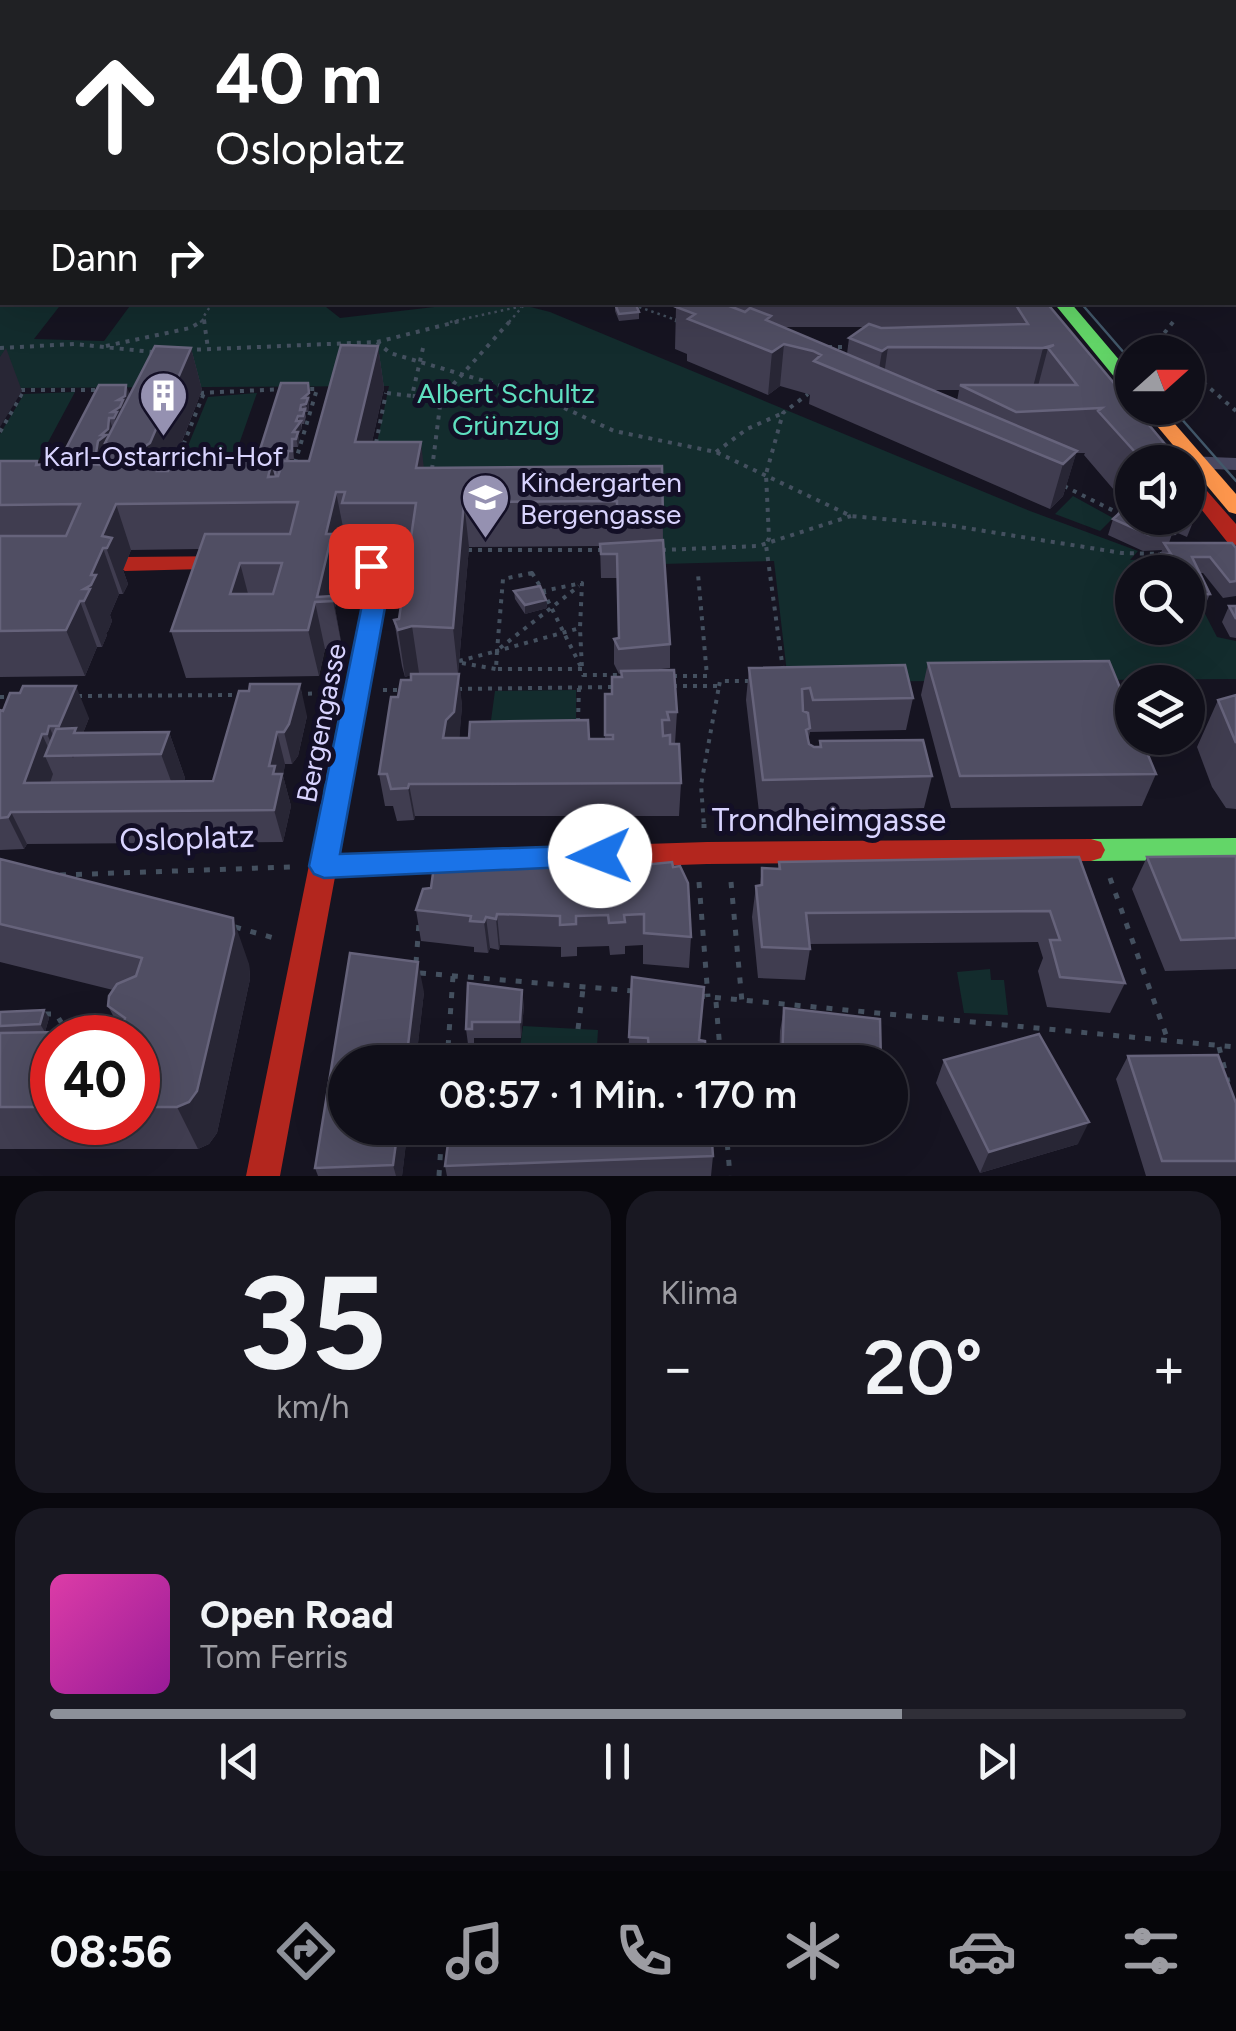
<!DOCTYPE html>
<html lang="de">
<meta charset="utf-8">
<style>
:root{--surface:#100f19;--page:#191822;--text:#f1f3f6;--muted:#9c9ca2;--line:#302f38;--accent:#8c9099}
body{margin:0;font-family:Figtree,sans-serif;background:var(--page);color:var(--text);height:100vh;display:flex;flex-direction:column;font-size:38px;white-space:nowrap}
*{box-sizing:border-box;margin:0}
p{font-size:32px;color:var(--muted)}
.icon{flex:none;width:55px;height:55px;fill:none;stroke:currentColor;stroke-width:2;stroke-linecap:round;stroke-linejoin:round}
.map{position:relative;height:1176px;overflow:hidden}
.panel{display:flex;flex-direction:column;gap:15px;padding:15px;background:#09080e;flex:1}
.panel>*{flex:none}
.guide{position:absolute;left:0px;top:0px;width:1238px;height:305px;box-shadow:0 10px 40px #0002,0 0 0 2px var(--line);background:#202124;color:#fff;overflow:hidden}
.needle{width:65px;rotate:69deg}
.tools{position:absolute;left:1115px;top:335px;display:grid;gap:20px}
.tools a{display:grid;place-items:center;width:90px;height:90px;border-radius:50%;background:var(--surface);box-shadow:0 10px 40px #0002,0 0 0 2px var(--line);font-size:50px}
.speed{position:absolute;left:30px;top:1015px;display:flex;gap:20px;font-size:50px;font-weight:700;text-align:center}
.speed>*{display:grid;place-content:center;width:130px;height:130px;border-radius:50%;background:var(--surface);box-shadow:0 10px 40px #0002,0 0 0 2px var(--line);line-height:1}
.speed .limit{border:15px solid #d22;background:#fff;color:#111}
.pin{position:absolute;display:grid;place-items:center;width:85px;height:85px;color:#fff;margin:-42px;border-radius:20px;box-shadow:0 5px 15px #0006}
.me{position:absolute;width:110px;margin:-55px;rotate:268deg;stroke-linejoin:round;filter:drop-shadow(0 0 8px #0008)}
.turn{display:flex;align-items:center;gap:35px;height:210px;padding:0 50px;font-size:45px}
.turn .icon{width:130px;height:130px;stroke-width:2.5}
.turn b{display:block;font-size:70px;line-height:85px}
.then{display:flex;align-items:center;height:95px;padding:0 50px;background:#0003;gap:20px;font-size:38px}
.big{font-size:75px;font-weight:600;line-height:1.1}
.panel .tile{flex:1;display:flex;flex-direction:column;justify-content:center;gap:15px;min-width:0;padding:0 35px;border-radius:30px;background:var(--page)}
.panel .dial{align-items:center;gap:0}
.dial b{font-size:130px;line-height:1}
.song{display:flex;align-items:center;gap:30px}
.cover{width:120px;height:120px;border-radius:15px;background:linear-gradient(135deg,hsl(320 70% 55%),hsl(300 70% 35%))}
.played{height:10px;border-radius:5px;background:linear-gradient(90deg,var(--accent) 75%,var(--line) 75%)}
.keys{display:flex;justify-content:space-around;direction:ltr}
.heat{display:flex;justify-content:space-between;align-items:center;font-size:55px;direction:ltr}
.panel .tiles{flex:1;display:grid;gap:15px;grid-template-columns:1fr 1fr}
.tile:last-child{grid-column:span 2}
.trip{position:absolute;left:328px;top:1045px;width:580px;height:100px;border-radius:50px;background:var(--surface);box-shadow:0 10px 40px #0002,0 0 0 2px var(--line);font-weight:600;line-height:100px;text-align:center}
.tab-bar{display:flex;height:160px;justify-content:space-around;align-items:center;background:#06060a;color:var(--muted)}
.tab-bar .icon{width:70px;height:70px}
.tab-bar .on{color:var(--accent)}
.tab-bar b{font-size:45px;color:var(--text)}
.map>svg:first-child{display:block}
.green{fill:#132c2d}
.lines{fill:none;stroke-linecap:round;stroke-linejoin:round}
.path-far2{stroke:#44505f;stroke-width:2.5;stroke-dasharray:2.5 4;stroke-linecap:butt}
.path-far1{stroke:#44505f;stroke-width:4;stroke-dasharray:4 6;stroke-linecap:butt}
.path{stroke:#44505f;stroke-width:5;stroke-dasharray:6 10;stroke-linecap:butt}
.street{fill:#4a4962;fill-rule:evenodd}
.fast{fill:#63d668;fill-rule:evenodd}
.slow{fill:#ff974d;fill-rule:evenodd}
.jam{fill:#b3261e;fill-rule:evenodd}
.tram{stroke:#43596b;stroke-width:2.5}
.rail{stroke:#43596b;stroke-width:4;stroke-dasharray:9 6;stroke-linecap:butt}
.wall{fill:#403d50;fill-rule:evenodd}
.shaded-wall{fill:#282635}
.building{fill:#504e63;stroke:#66637b;stroke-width:2.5;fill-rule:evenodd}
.route{fill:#1a73e8;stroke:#114b97;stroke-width:2.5}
.labels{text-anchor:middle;stroke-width:10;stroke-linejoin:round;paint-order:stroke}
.park-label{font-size:28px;fill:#5fe0c0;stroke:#130f26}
.poi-label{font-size:28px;fill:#d9d4ff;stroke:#130f26}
.street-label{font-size:28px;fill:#d9d4ff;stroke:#130f26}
.near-street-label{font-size:32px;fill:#d9d4ff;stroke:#130f26}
</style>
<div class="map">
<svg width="1236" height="1176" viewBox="0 0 1236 1176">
<rect width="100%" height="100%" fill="#161421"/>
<path class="green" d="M0 300 62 303 34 339 104 341 132 303H321L340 318 477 302 515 303 550 312 1030 511 1138 551 1130 560 1158 559 1164 570 1132 572V628H1188V611L1203 610 1217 637 1236 641V679L788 682 774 561 662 564 661 512 368 485 389 386 0 388Z
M75 392 24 487H0V434L24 394Z
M257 393 225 484 172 485 208 397Z
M1073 496 1113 518 1100 531 1055 514Z
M576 690V734L489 735 495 691Z
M990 969 991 980H1004L1008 1015 964 1013 957 972Z
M523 1026 598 1030 596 1062H518Z"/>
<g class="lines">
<path class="path-far2" d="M639 307 679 321
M200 322 204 320
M205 322 204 316 213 302
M450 322 527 305
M509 322 523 306"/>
<path class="path-far1" d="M204 320 208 349
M675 320 679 321
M1173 322 1162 336 1174 352
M377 342 464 320
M106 346 190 328 204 320
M828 347H849
M0 348 74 344 153 352
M423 348 412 396 441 398
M187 350 377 342 390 353 545 399 614 431 716 452 851 516 947 525 1122 553 1165 554
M1188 369 1236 411
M21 390H96
M200 393 284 389
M387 393 412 396
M0 432 24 390
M376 443 386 393
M716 452 747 429 783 413
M176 463 204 393
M295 463 317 389H309
M432 469 441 398 511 320
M1064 486 1122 515
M396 549 403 560 411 556
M468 550H603
M662 550 758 546 851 516
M532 573 543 591 582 583 580 628 497 651 503 579Z
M543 591 582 669 580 628
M500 648 579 586
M497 651 496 669H582L583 675H623
M459 661 497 651
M462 663 496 669
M783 670 766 545 769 538 766 474 783 413 808 394
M673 676H707L698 574
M673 686H719L701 785 704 826
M719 686 720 681H751
M458 689 613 687
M383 690H403
M298 694 328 693
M78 696 238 695
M0 697H13
M578 722 579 687"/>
<path class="path" d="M704 824V828
M60 875 290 867
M1110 878 1169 1043
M699 882 708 997
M731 882 742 1002
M235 927 274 938
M416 963 419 923
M420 973 634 991
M699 996 1236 1047
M716 1002 721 1062
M45 1014H56L61 1022 105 1032
M578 1029 583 989
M1219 1047 1228 1082
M448 1057 519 1058
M447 1062 453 976
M726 1128 730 1176
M439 1176 442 1128"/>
<path class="street" d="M0 0H10L0 7Z
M0 74H2V82H0Z
M1186 456 1236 458V470L1188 468V462H1176Z"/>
<path class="fast" d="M797 0H809L811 2H799Z
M1053 302H1070L1132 375V391L1125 390Z
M1236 838V860L1091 861 1081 858 1077 850 1081 842 1091 839Z"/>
<path class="slow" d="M1142 408H1161L1236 494V514L1229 512Z"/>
<path class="jam" d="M1200 489 1207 491 1236 524V545L1228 543 1190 495Z
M339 555 379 561 389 579 339 854 707 842 1091 839 1101 842 1105 850 1101 858 1091 861 707 864 335 877 280 1176H246L367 579 363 572 331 567 328 562Z
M236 556 244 558 247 563 244 568 125 571 114 564 125 557Z"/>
<path class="tram" d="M1080 302 1132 362
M1172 408 1236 481"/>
<path class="rail" d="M837 0 841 2"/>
</g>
<path class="wall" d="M177 0H282V2H177Z
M288 0H413L414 2H288Z
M495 0H597V2H494Z
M884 0H964L958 2H883Z
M1055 0H1078L1077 2H1058Z
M1093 0H1109V2H1095Z
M1116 0H1134V2H1120Z
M1170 0H1184L1183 2H1172Z
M0 36H2V67H0Z
M0 239H2V292L0 296Z
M683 302H1046L1180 462H1132V511L1084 455 1085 453H1076L1063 496 1050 509 809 404 810 395 808 394 780 386 768 395 687 361V354L675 349 676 307ZM944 326 881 328 877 327ZM784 327H865L849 338 847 354ZM933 390H959L957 401Z
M615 304 639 312V319L619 321 615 311Z
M378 346 384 388 372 442 424 468 662 466 663 540 670 644V668L645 671 677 712 675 744 681 783 679 816H415L414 820 397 821 393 806H385L379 774 398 697 411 680V675L405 677 402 666 394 620 399 619 410 548H350L348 537H345L338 566 341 580 335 608 342 647 325 649 319 676 186 678 171 631 200 549 131 550 123 570 128 584 123 594H119L110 615 112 621 108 631 106 633 107 635 102 647H97L85 676 0 677V461H37L39 465 59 462 129 392 128 399 191 348 202 390 174 462 257 459 308 383 309 406 308 412H305L306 417 304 424H302V428L298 435 299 440 298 447H293L294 459H290L289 461H309ZM106 445 107 449 100 465 94 464 95 461H99L101 449ZM600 546 601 578H617L618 638 614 639V664L619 674 621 673V677L612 694H605V739L459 738 462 706 458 674 469 547Z
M1188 471 1205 492 1187 537 1143 518H1188Z
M1113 519 1172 534 1169 543 1236 548V596L1223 598 1203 573H1200L1210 594 1203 610 1188 611V572H1155L1154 571 1162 550 1143 551 1108 535Z
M514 591 546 600 547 608 525 614 515 599Z
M1229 606H1236V638L1230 637 1222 622Z
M928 663 1156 774 1142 806 951 808 921 695Z
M749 668 913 698 906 730 810 732 808 741 809 744 814 747H819L820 741 932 776 924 808 759 812 746 700Z
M239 691 307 716 298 756 292 764H285L283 776 291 806 283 842 27 844 24 849 0 850V710L89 718 83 733 169 732 185 778 184 781H213Z
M1236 695V809L1226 808 1212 787 1197 747 1218 700Z
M1236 856V969L1165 971 1132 889 1147 857Z
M1079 857 1125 983 1110 1013 1047 1007 1038 971 1043 958 1038 942 810 944V949L805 980 758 978 752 917 756 886 760 885 762 868 778 869 779 862Z
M0 859 249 964 250 979 217 1133 209 1144 198 1149H0V1012L44 1010 49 1018 45 1032 120 1031V1029L108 1006 113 990 0 962ZM52 1038H138V1122H52Z
M643 865 691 937 689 968 643 964V945L625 946V954L610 955 609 946 577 947V956L561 957V947L500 945 499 950 490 948 488 953 474 952V947L421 941 416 910Z
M468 983 524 1005 521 1038H474V1045L468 1044 466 1029Z
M424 992 402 1176H318L315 1168Z
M784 1008 881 1062H779L780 1031Z
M629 1037 699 1040 706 1062H628Z
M1128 1056 1236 1103V1176H1146L1116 1079Z
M944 1060 1078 1144 980 1173 936 1083Z
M777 1128H880L876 1141Z
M713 1156 711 1176H447L445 1166Z"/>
<path class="shaded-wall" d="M177 0H233V2H177Z
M269 0H282V2H269Z
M395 0H408L409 2H393Z
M2 133V150L1 151 0 135Z
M784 344 780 386 768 395 772 352Z
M1054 345 1048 348 1037 390 1032 391 1043 348Z
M378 346 384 388 362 487 355 442Z
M888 347 882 389 876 387 882 351Z
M6 348 22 391 0 427V357Z
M191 348 202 390 166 481 136 463Z
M308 383 310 401 309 402 308 412 303 398Z
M126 385 129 392 127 403 117 426 112 412Z
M298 416 302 428 298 435 299 440 298 447 296 438 295 440 293 432Z
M109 418 112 426 111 437 101 449 99 461 96 453 98 441Z
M421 442 426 487 416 468Z
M1077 451 1063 496 1050 509 1063 464Z
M272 461 281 502 268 477Z
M336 492 345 537 338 566 341 580 335 608 342 647 333 601 317 597 326 534Z
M464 502 469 547 458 674 453 628Z
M116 504 131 550 123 570 128 584 123 594 102 536Z
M103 548 119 594 110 615 112 621 108 631 106 633 107 635 102 647 84 601V589Z
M240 563 252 609 230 594Z
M546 600 547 608 525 614V605Z
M80 601 97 647 85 676 66 630Z
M315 602 325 649 319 676 308 630Z
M412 626 419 673 405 677 398 630Z
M459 674 462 706 459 744 443 738 446 720Z
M300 684 307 716 298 756 292 764 284 732Z
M76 686 89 718 73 758 59 726Z
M49 726 62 756H57L47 734Z
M169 732 185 778 178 800 161 754Z
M277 732 285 764 283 776 291 806 283 842 274 810 269 766Z
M42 734 52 756H45L53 774 40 812 24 783Z
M409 784 415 816 414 820 408 788Z
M11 812 27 844 24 849 8 817Z
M497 914 500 945 499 950 496 919Z
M486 917 490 948 488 953 484 922Z
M233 918 249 964 250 979 217 1133 209 1144 198 1149 177 1107Z
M418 962 424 992 416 1062H406Z
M522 990 524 1005 521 1038 520 1022Z
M44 1010 49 1018 45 1032 40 1024Z
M1089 1122 1078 1144 980 1173 989 1152Z
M398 1128H408L402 1176H396L393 1165Z"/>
<path class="building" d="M8 0H29L23 2H5Z
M375 0H395L393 2H372Z
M495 0H562L561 2H495Z
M894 0H925L926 2H902L901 1Z
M925 0H957L958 1 926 2Z
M1150 0H1163L1165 2H1152Z
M1197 0H1211L1214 2H1200Z
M629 302H635L639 312 619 314 615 304Z
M683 302H719L745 312 750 308 771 316 766 320 1077 451 1063 464 814 361 821 355 813 351 784 344 772 352 688 319 695 314 676 307Z
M1014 302H1046L1180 462H1144L1098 411 1102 408 1016 412 960 385H1077L1048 348 1054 345 1043 348 888 347 882 351 849 338 869 324 881 328 1028 324Z
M341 345 378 346 355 442H421L416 468 662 466 663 518 617 519V501L464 502 453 628 412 626 398 630 394 620 399 619 416 503H342L345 492H336L326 534H332L317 597 332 596 333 601 315 602 308 630 171 631 205 534H290L298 502 116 504 102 536 112 538 107 548H103L91 575H96L91 585 84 589H90L84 601H80L66 630 0 631V536H66L80 504 0 505V461H37L36 465 63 462 100 465 110 444 105 443 155 346 191 348 150 443 141 449 136 463 160 462 157 471H168L171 462 248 458 272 461 268 477 278 476 283 461H309ZM240 563H282L273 594H230Z
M281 383H308L309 393 303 398H308L306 404 301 405 300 410 305 409 303 416H298L296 421H301L293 432H298L296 439H292V451H288L287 461H283L278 476H276L272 461 257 459Z
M99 385H126L125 396 118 400H123L120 407 112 412H117L114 418H109L108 429 101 435H106L98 441 96 453H92L89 464 59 462Z
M1188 471 1205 492 1188 485Z
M1124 509 1132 513V518H1140L1172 534 1149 535 1113 519Z
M663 540 670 644 619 649 614 639 619 638 617 554H601L600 544Z
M1164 543H1232L1236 548V581L1230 582 1210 557H1192L1210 594 1188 595V572H1169L1160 554H1171Z
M540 586 546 600 525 605 514 591Z
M1229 606H1236V619Z
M1109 661 1132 717V738H1141L1156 774 960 776 928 663Z
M905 665 913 698 813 700 810 688 802 689 803 711 808 713 810 728 806 730 809 744 814 747H821L820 741 923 740 932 776 763 780 749 668Z
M674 670 677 712H667L669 720H662L663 736 670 735V744H679L681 783 409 784 408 788 391 789 387 774H379L391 697H398L401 680H411V674H459L454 712 446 720 443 738H469L470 722 588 720 589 739H613V735H605V694H612V677H622L621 671Z
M250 684H300L289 724 284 732H277L269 766H275L273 774H282L274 810 11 812 8 817 0 818V710L3 711 10 693H20L23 686H76L59 726H49L47 734H42L24 783 213 781 239 691H249Z
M1236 695V743L1218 700Z
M76 728 74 733 169 732 161 754 45 756 56 729Z
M1236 856V938L1181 940 1147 857Z
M1079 857 1125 983 1060 977 1050 940H1060L1050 911 806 913 810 949 762 947 756 886 762 885V868L780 869 779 862Z
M0 859 233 918 234 934 197 1091 189 1102 177 1107H138V1038H52V1107H0V1033L120 1031 125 1018 108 1006 109 996 117 984 136 976 142 958 0 924Z
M672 862 673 867 680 866 688 883 691 937 644 933V914L624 915 625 922 609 923 608 915 576 916V924L560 925V916L497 914 496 919 486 917 484 922 470 921 471 916 416 910 423 889 431 888 434 866 643 865Z
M350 953 418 962 406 1062H345V1128H398L393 1165 315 1168Z
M632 977 704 987 699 1040 705 1041 706 1062H650L648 1038 629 1037Z
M468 983 522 990 520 1022H472V1029H466Z
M784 1008 880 1019 881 1062H782Z
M44 1010 40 1024 0 1026V1012Z
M1039 1034 1089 1122 989 1152 944 1060Z
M1218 1055 1236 1103V1161H1162L1128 1056Z
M450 1128H711L713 1156 445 1166Z"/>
<path class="route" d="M371 558 379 560 390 580 340 854 600 845 610 848 615 856 610 865 324 878 314 874 309 866 367 580 360 566Z"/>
<defs>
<symbol id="building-pin" viewBox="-11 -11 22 30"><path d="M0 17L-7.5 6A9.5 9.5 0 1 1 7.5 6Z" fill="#9591b1" stroke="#130f26"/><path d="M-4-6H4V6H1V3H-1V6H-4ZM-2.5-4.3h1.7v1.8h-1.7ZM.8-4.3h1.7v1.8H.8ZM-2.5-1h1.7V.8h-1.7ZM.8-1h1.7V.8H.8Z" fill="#fff"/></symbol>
<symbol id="school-pin" viewBox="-11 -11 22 30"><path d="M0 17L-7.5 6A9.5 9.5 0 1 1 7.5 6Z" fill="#9591b1" stroke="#130f26"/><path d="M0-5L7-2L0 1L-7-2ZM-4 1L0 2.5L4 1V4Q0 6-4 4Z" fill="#fff"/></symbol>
</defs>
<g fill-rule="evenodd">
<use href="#building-pin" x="136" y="368" width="55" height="75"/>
<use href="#school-pin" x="458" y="470" width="55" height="75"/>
</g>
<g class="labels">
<g class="park-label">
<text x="506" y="403">Albert Schultz<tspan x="506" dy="32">Grünzug</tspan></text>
</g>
<g class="poi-label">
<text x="163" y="466">Karl-Ostarrichi-Hof</text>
<text x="520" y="492" text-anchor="start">Kindergarten<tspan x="520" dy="32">Bergengasse</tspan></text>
</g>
<g class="street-label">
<text transform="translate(321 723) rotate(-79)" y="10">Bergengasse</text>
</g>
<g class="near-street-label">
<text x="829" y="831">Trondheimgasse</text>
<text transform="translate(187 838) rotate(-2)" y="11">Osloplatz</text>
</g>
</g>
</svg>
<div class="tools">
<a><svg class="needle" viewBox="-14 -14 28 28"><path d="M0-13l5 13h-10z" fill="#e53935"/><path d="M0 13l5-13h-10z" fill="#9c9ca2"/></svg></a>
<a><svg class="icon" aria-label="sound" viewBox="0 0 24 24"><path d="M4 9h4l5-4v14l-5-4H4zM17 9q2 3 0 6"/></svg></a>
<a><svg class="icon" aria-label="search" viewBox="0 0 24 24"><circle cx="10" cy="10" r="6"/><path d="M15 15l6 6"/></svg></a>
<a><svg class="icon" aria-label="layers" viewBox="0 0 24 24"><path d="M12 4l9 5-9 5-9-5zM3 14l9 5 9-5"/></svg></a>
</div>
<div class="speed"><div class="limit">40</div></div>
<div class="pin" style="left:371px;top:566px;background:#d93025"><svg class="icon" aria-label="arrive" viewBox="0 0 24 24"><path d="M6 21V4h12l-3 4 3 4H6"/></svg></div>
<svg class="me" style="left:600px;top:856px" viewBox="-20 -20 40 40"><circle r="19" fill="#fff"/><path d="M0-13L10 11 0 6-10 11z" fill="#1a73e8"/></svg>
<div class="trip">08:57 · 1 Min. · 170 m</div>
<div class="guide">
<div class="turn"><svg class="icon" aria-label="ahead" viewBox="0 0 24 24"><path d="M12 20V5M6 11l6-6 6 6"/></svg><div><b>40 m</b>Osloplatz</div></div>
<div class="then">Dann<svg class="icon" aria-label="right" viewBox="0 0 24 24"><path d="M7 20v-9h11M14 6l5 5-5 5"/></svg></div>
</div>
</div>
<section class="panel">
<div class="tiles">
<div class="tile dial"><b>35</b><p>km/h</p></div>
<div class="tile"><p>Klima</p>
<div class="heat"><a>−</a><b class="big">20°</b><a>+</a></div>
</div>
<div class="tile">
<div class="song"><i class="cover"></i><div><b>Open Road</b><p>Tom Ferris</p></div></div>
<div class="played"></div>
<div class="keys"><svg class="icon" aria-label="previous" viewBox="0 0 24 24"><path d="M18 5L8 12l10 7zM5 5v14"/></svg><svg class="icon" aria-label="pause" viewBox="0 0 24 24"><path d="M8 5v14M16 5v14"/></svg><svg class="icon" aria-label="next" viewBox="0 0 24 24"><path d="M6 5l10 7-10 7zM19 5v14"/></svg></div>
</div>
</div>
</section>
<nav class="tab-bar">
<b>08:56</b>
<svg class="icon on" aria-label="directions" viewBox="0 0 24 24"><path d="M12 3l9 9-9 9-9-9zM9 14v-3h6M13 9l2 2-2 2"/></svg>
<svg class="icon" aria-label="music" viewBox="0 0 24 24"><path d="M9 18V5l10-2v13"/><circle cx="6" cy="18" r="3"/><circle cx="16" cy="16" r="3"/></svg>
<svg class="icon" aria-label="phone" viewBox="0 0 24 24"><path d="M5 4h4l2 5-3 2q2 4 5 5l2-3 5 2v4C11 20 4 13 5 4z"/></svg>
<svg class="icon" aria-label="climate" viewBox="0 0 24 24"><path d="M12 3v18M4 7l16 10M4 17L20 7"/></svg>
<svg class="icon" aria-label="car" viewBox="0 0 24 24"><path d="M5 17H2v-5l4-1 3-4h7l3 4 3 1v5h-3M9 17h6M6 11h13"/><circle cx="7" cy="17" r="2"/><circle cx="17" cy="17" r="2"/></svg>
<svg class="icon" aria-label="filters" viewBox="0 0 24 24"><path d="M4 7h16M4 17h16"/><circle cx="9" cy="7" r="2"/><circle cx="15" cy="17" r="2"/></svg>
</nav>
